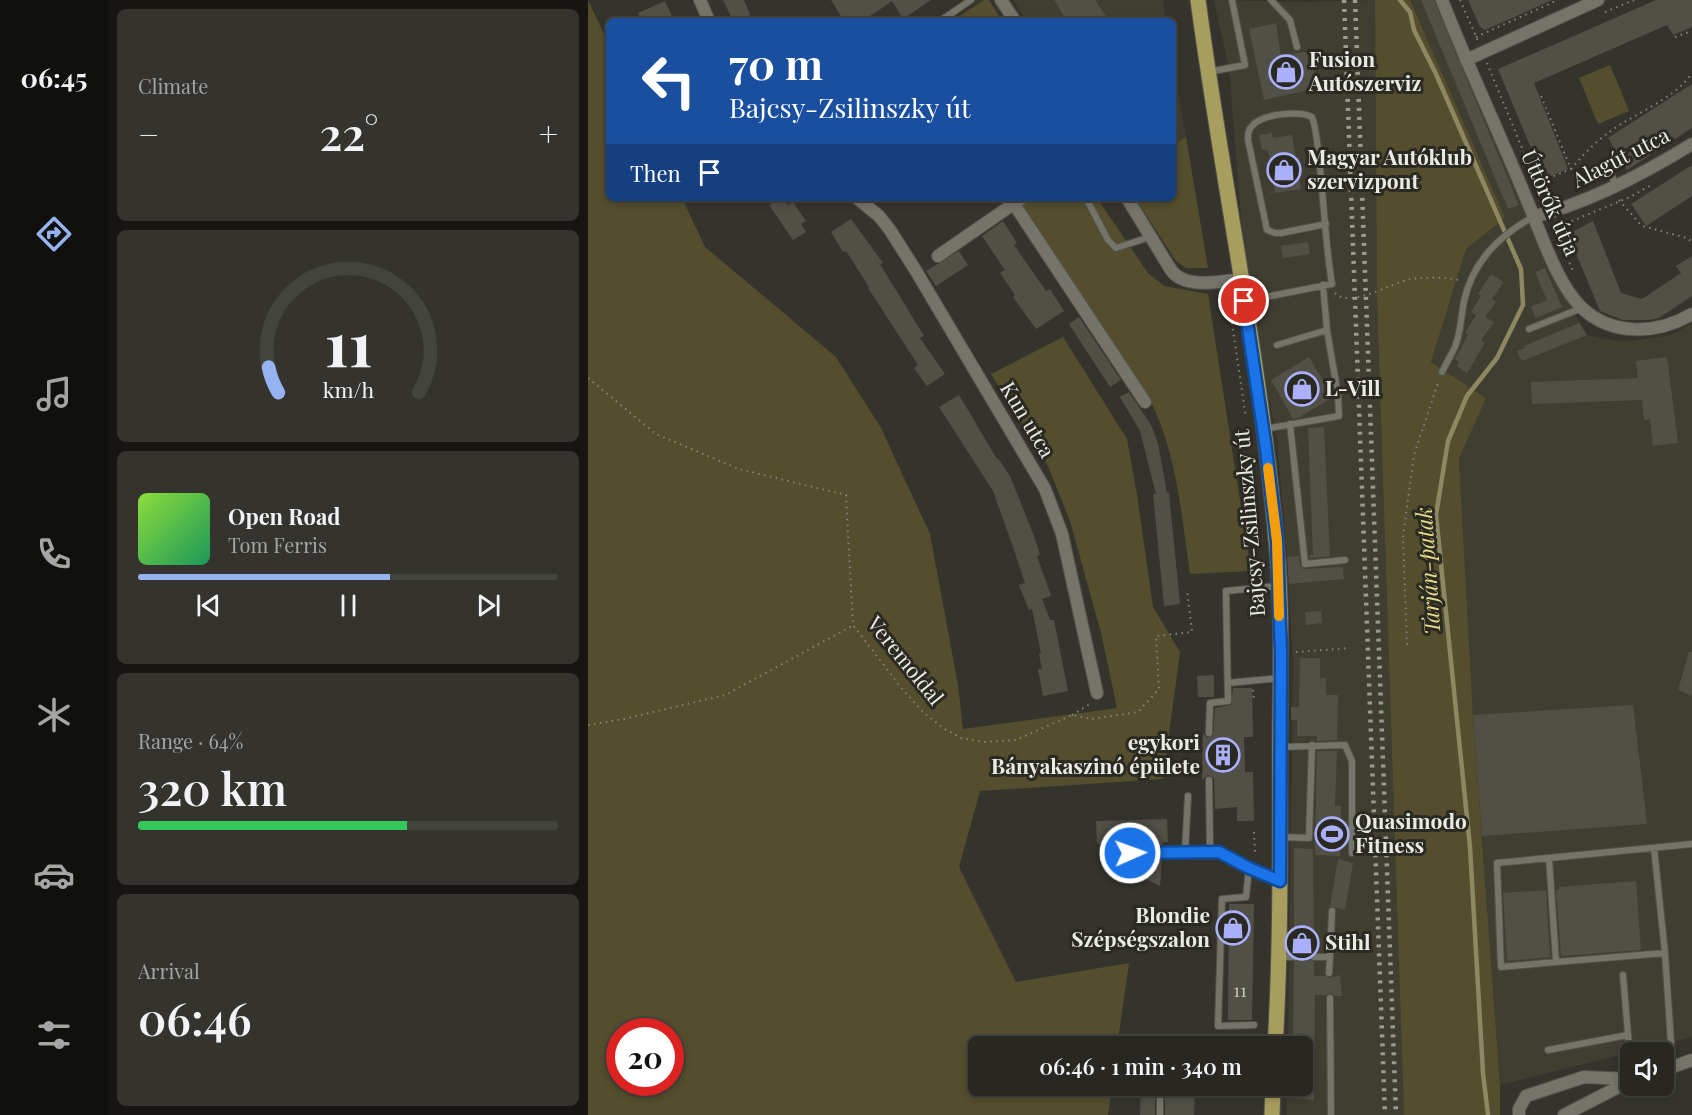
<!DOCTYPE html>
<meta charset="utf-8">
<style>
:root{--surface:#282721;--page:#34332e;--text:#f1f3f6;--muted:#a5a5a5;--line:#44443f;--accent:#95b2f1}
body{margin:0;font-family:"Playfair Display",serif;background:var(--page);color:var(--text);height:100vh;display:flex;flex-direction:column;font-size:22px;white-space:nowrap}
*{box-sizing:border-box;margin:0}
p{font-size:20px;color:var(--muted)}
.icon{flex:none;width:33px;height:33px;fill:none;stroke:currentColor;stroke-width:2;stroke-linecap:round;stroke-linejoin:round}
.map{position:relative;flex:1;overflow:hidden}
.drawer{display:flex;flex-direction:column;gap:9px;padding:9px;background:#161512;width:480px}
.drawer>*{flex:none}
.hud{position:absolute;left:18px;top:18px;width:570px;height:183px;border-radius:9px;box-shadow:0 3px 9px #0003,0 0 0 2px var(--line);background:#1a4fa0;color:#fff;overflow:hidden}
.controls{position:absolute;left:1032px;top:1042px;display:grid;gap:12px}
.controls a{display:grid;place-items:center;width:54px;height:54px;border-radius:9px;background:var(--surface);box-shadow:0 3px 9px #0003,0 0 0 2px var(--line);font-size:30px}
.speed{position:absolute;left:18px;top:1018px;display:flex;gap:12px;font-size:30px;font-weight:700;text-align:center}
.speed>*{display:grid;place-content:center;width:78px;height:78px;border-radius:50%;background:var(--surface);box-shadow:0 3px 9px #0003,0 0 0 2px var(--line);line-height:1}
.speed .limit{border:9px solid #d22;background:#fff;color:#111}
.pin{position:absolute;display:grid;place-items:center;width:51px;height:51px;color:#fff;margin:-26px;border:3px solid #fff;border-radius:50%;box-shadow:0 2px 6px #0007}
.me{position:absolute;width:66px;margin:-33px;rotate:88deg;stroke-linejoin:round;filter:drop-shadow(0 0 4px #0008)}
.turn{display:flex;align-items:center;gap:21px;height:126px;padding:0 24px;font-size:27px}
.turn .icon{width:78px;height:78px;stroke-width:2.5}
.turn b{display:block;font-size:42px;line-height:51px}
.then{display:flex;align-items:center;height:57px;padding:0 24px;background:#0003;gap:12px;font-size:22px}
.big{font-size:45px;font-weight:600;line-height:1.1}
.drawer .card{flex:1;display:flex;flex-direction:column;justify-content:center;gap:9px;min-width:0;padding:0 21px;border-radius:9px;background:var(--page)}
.drawer .dial{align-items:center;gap:0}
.dial svg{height:156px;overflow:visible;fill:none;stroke:var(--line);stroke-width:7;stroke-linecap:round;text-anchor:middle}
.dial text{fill:var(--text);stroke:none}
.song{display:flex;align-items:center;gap:18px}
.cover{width:72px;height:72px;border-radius:9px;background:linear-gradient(135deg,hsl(90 70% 55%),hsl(150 70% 35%))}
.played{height:6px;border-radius:3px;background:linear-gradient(90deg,var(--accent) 60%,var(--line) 60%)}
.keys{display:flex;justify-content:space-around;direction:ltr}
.heat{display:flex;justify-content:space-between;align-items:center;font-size:33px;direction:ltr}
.charge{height:9px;border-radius:4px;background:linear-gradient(90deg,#34c759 64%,var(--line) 0)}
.trip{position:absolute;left:380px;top:1036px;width:345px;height:60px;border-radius:9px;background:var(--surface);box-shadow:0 3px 9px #0003,0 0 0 2px var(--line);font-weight:600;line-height:60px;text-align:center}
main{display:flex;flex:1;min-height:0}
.menu{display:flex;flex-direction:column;width:108px;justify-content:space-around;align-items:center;background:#10100d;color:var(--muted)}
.menu .icon{width:42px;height:42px}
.menu .on{color:var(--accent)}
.menu b{font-size:27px;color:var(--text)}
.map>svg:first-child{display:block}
.built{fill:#403e30}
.green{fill:#544e2e;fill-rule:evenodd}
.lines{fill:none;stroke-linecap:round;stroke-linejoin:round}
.stream{stroke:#8d8862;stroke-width:4.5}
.building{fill:#515047}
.lane-casing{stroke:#53524a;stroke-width:8}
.street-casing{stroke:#53524a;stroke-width:14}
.primary-casing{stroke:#53524a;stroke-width:17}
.path{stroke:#84837c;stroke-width:2;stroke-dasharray:1.5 4.5;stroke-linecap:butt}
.lane{stroke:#75746a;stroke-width:6}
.street{stroke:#75746a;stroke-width:12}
.primary{stroke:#a79d5f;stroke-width:15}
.rail{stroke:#9b9b94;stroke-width:4.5;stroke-dasharray:3 6;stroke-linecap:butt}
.route-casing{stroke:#114b97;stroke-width:15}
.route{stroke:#1a73e8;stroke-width:10}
.slow{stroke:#f59e0b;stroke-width:10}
.labels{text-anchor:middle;stroke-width:6;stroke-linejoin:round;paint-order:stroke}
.number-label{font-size:18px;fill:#c4c4be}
.poi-label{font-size:21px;font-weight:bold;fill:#ebebe5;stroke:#2b2a22;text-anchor:start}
.street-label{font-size:21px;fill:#ebebe5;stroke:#2b2a22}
.water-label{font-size:22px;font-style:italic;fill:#e8db8b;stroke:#2b2a22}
</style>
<main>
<nav class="menu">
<b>06:45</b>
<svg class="icon on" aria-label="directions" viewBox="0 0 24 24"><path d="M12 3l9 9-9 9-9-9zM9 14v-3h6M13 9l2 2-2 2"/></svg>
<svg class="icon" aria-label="music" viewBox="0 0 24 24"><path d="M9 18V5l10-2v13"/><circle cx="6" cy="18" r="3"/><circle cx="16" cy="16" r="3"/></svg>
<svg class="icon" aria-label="phone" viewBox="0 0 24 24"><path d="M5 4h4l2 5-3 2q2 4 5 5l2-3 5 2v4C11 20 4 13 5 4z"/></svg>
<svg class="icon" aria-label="climate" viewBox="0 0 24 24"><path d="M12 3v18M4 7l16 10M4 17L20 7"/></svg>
<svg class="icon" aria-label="car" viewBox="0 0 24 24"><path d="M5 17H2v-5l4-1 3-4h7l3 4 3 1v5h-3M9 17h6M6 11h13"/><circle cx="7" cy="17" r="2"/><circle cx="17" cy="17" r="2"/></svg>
<svg class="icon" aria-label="filters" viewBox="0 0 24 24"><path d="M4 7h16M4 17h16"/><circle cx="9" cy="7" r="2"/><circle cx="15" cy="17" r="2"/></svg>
</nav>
<section class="drawer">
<div class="card"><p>Climate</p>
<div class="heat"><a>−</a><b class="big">22°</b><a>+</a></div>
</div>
<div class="card dial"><svg viewBox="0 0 100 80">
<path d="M14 69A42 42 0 1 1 86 69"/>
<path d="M14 69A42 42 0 0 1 9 56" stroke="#95b2f1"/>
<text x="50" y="56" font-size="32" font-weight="700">11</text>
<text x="50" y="72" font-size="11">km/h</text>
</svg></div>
<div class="card">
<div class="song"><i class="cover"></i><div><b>Open Road</b><p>Tom Ferris</p></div></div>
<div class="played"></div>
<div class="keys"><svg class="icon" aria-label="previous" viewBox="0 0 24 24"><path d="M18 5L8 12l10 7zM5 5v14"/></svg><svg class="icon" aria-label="pause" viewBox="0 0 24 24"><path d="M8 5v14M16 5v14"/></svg><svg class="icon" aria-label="next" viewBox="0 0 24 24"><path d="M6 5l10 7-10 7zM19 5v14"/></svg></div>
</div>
<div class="card"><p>Range · 64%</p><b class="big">320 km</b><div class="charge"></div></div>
<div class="card"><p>Arrival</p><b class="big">06:46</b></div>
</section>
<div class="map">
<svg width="1104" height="1115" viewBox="0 0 1104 1115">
<rect width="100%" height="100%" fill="#35342c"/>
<path class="built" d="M425 0H575L578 21H438Z
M626 0 721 2 787 0 789 300 816 1115H699V1086H714V1047H700L705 662 699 557 689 438 658 278 641 69Z
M822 0H850L976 295 999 335 1035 342 1084 335 1104 323V1037L912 1085 883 679 871 459 898 398 843 362 878 249Z
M585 61 598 137 585 145Z"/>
<path class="green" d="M0 0 21 45V198H94L117 247 248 357 293 428 342 534 370 685 375 729 529 708 513 633 482 521 460 466 403 374 475 337 539 439 549 495 565 607 592 652 575 779 392 791 371 867 428 982 541 963 529 1047H390V1086H524L520 1115H0ZM32 1032H82V1083H32Z
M396 0H401L414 21H364Z
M787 0H822L917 218 878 249 843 362 898 398 871 459 885 715 912 1085V1115H816L789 300Z
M1022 65 1041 111 1010 124 991 78Z
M598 137 620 268H598L588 261 547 198H585V145Z
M444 198H509L560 273 576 286 620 294 663 571 602 574C593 512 589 451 559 394L433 206Z"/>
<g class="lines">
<path class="stream" d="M812 0 822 12 826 30 848 74 933 269 935 305 909 358 879 396 860 441 848 515 882 847 895 1073 900 1115"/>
</g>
<path class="building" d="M135 0H156L162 15 150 21H145Z
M243 0H343L315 19 304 1 275 21H256Z
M466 0H507L521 21H479Z
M833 0H846L931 205 920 209Z
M880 0H964L897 30 892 27Z
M1068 0H1104V27L1085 35 1079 25 946 83 980 169 956 179 910 69Z
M77 1 86 21H54L50 13Z
M688 23 693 55 724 51 729 88 676 100 661 29Z
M1104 84V128L1039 170 1033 159 1034 153 1027 150 1020 138Z
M684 133 685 138 704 135 713 189 687 193 680 150H674L671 135Z
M1104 165V196L1058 226 1043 204Z
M192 198H195L200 205 205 202 218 221 213 224 218 232 205 240 181 205Z
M263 219 295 263 292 264 336 336 332 338 357 374 339 386 326 368 330 365 280 288 281 287 258 251 255 252 243 232Z
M415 221 429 243 426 245 458 291 462 289 476 311 448 329 425 297 427 295 412 273 417 270 394 236Z
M1005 221 1033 293 1054 299 1093 273 1088 266 1104 256V296L1071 318 1061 320H1035L1012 311 980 234Z
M720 242 722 254 695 258 693 246Z
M371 251 380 265 348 286 338 271Z
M957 268 974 307 948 318 943 307 959 300 947 272Z
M903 274 916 282 904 299 908 302 897 317 906 322 893 340 897 343 879 373 869 366 871 362 867 359 880 335 877 333 888 315 883 312 893 296 890 294Z
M491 317 533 380 522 387 481 324Z
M991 323 999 335 934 361 929 351 937 348 936 346Z
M721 357 745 397 710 418 705 419 683 380Z
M1079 357 1090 443 1065 446 1062 419 1056 420 1054 400 944 404 943 382 1050 378 1048 361Z
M541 392 563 425 570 443 579 493H581L592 604 576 606 565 494H568L552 431 532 397Z
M371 395 409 459 410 458 422 476 446 536 452 555 449 556 463 596 454 599 462 620H466L480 691 455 696 450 669H454L451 654 453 653 444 609 441 610 431 585 437 583 424 544 405 491 351 407Z
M736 427 742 556 722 558 721 555H725L720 428Z
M711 556 712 565 715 569 755 567 756 579 701 584 699 557Z
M733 611 734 623 718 625 717 612Z
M1101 652H1104V696L1090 690Z
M712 658H732V678H738V695H750L749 740 729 741V736H709V720H703V707H711Z
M626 675V697H610L609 676Z
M645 688H664L665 737H656L657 772H665L666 821H649V807L627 809 626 778 620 775 614 780 615 733 619 738 625 736 627 708 643 705Z
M1045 705 1059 824 894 836 885 715Z
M729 751H749L747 806H753L752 856 727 855Z
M579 819 580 842H575L574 848H553L554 843 509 844 508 821Z
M706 848 725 849 726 952 722 954 721 958 726 962V976H737L741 978 752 975 754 996H747L743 993 738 995H727L726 1100 704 1098V1086H714V1047H705L706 962 711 958 710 954 706 952Z
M574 858 572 886 557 879V872H552L553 859Z
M750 859 765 863 757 910 742 906Z
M1048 881 1053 950 973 956 968 890H971V887Z
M958 890 962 957 919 961 915 893Z
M641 904H666L664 1020H640Z
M553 1086H567V1115H552Z
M577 1086H607L606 1115H577Z"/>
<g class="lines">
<defs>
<path id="lane" d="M683 0 702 20 709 47
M352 21 383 0
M620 72 657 65 644 0
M1027 186C1024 175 1019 164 1029 155
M498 198 520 240 528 248 562 237
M735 285 739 330
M657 301 744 284C737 242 736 200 731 159 729 145 729 130 724 117 711 110 674 114 664 126 660 130 660 134 660 140L679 230 687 233H693L738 224
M941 329 994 308
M854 372C858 364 863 355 867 347 873 332 873 316 876 301 885 261 911 236 945 217
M702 424 717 564 757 560
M676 429 751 416 750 395 739 330 689 345
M640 683 692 678
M621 733 622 703 640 701 638 591 690 586
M693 747 757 745 764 761V853
M621 780 622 851
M693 837 721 838 724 745
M597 851 600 796
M523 854 631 852 661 868 692 880
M961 858 968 962 1077 953 1066 848
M661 868 658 897 634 899 630 1026 666 1025
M1077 953 1083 1043 1081 1067
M692 957H706
M726 957H742L744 911
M968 962 913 967 909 863 1104 844
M741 973 742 957
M1035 975 1042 1058
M742 998 743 1115
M960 1050 1040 1035
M572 1115V1087"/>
<path id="street" d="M112 0 121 21
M413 0 427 21
M854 0C880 67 911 132 938 198 952 230 969 285 994 308 1025 337 1070 334 1104 314
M878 60 1010 0
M269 198 291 216 302 230 328 271 457 489 474 534 509 693
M539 198 583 270C596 289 632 282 653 279
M426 204 557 402
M945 217C1002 202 1054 175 1104 144
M350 256 434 198
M1076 1070 1104 1060
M931 1115V1109L938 1096 996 1077 1042 1079
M976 1115 1042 1081"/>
<path id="primary" d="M610 0C634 180 672 358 688 539 695 609 692 681 692 751 692 850 693 948 687 1047
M684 1115 685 1086"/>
</defs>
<use href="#lane" class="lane-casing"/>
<use href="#street" class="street-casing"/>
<use href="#primary" class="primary-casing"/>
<path class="path" d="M872 0 890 41
M1017 12 1046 0
M888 37 970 0
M1087 37 1104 31
M899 63 955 199
M983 169C994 156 1006 143 1020 133 1045 114 1087 99 1104 73
M949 183 983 169 953 96
M1031 200 1054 226 1099 238 1104 242
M965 224 985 271
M967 228 1042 197 1065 184
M747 293C763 309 804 282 823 279 839 277 855 277 871 280
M643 317 658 418
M0 378 68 434 151 469 258 495 265 625 315 690 336 713 355 728 373 738 396 742 428 740 484 715 504 719 550 712 571 689 568 636 604 632 599 590
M819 645 815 536 826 455 851 380
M708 652 762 648
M665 690 666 701
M484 715 502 704
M0 725 36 719 137 695 264 626
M666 832 667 852"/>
<use href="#lane" class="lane"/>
<use href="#street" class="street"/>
<use href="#primary" class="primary"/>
<path class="rail" d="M756 0 797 1115
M767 0 808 1115"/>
</g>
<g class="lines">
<defs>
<path id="route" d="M542 853 631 852 661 868 692 881 693 653 689 541 678 449 656 301"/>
</defs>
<use href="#route" class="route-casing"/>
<use href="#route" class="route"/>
<path class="slow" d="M680 468 689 541 691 616"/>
</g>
<defs>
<symbol id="shop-ring" viewBox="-11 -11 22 22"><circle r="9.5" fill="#2b2a22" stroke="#aab0fb" stroke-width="1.5"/><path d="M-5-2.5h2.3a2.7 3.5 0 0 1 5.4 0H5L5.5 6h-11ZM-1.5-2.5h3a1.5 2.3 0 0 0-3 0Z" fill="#aab0fb"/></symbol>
<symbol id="building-ring" viewBox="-11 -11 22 22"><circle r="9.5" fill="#2b2a22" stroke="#aab0fb" stroke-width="1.5"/><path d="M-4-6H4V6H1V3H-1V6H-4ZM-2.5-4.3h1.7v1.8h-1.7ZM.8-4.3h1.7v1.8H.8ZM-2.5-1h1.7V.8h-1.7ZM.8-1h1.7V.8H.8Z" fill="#aab0fb"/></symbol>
<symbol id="stadium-ring" viewBox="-11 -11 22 22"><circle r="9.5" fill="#2b2a22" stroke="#aab0fb" stroke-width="1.5"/><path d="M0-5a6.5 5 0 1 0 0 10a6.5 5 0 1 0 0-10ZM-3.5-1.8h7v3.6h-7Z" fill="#aab0fb"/></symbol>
</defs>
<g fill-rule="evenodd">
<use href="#shop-ring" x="679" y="53" width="38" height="38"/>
<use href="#shop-ring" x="677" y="151" width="38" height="38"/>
<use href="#shop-ring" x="695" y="370" width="38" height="38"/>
<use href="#building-ring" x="616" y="736" width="38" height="38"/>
<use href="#stadium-ring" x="725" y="815" width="38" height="38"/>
<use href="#shop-ring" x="626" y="909" width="38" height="38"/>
<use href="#shop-ring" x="695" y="924" width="38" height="38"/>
</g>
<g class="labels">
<g class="number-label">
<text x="652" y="997">11</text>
</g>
<g class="poi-label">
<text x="721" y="67">Fusion<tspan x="721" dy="24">Autószerviz</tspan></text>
<text x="719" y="165">Magyar Autóklub<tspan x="719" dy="24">szervizpont</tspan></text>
<text x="737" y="396">L-Vill</text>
<text x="612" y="750" text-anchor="end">egykori<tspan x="612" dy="24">Bányakaszinó épülete</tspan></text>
<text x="767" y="829">Quasimodo<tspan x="767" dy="24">Fitness</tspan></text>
<text x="622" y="923" text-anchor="end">Blondie<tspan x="622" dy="24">Szépségszalon</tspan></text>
<text x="737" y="950">Stihl</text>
</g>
<g class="street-label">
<text transform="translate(1033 158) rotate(-27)" y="7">Alagút utca</text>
<text transform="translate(962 203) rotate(66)" y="7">Úttörők útja</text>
<text transform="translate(439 420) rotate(59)" y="7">Kun utca</text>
<text transform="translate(662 523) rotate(-95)" y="7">Bajcsy-Zsilinszky út</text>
<text transform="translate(317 661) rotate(51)" y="7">Veremoldal</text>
</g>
<g class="water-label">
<text transform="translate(840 571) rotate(-94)" y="8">Tarján-patak</text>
</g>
</g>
</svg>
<div class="controls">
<a><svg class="icon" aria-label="sound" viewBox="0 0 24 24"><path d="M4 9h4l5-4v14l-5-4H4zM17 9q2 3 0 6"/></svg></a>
</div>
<div class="speed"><div class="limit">20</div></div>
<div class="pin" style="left:656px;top:301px;background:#d93025"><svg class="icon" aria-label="arrive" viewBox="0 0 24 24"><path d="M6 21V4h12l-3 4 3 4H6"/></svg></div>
<svg class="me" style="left:542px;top:853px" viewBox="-20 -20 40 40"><circle r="17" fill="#1a73e8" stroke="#fff" stroke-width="3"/><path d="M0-11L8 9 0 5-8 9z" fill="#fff"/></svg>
<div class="trip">06:46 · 1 min · 340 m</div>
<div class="hud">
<div class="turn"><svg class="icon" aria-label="left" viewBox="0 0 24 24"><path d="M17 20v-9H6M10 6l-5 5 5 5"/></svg><div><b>70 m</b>Bajcsy-Zsilinszky út</div></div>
<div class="then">Then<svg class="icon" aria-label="arrive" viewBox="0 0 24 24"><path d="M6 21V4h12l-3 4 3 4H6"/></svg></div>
</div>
</div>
</main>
